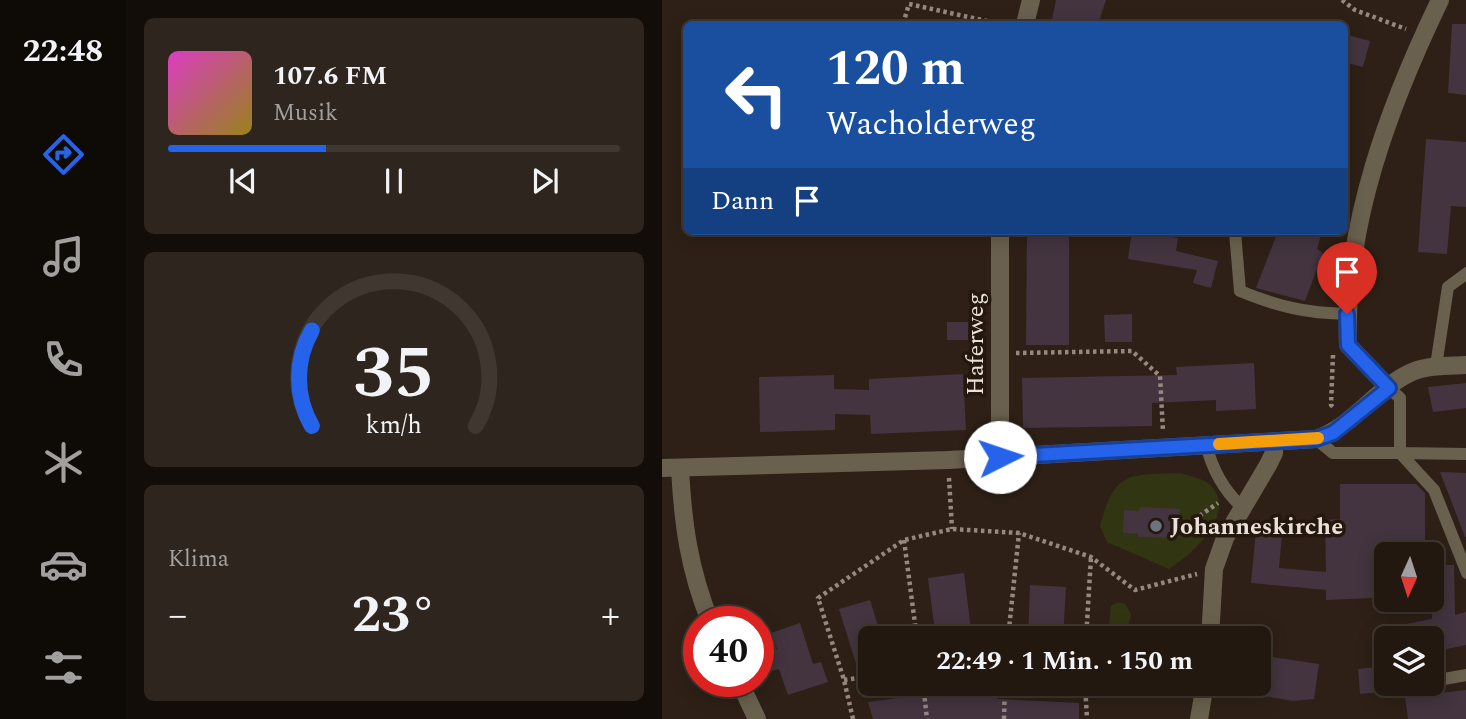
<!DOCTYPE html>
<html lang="de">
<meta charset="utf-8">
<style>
:root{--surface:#221810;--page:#2e251e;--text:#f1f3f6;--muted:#a2a09f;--line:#3f3730;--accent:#2563eb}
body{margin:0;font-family:Spectral,serif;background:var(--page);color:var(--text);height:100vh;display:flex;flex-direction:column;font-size:26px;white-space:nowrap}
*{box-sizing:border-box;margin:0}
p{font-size:23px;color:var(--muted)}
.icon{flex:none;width:38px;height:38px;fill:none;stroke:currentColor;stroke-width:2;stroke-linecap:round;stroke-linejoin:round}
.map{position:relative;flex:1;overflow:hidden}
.drawer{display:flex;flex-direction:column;gap:18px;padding:18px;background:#130d09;width:536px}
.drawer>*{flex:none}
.hud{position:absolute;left:21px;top:21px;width:665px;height:214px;border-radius:10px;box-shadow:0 4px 18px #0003,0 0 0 2px var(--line);background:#1a4fa0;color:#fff;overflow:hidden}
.needle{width:46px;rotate:183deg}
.fabs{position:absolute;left:712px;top:542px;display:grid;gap:14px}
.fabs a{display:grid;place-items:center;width:70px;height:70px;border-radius:10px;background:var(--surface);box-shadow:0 4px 18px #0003,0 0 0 2px var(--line);font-size:35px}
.speed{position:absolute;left:21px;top:606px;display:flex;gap:14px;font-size:35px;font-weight:700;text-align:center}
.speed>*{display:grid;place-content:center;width:91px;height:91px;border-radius:50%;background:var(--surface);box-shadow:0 4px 18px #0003,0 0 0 2px var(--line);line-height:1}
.speed .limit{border:10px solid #d22;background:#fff;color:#111}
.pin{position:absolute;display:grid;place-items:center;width:60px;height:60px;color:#fff;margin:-72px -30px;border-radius:50% 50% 50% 0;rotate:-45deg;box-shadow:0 0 7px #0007}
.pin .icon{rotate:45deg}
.me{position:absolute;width:77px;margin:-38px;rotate:86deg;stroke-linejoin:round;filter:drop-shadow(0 0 5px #0008)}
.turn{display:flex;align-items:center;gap:24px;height:147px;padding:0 28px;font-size:32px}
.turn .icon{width:91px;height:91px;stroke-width:2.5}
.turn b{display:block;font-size:49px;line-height:60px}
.then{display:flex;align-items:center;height:66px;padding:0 28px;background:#0003;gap:14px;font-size:26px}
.big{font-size:52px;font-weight:700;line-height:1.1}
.drawer .widget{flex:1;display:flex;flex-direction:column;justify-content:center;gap:10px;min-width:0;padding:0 24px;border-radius:10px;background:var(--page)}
.drawer .dial{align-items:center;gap:0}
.dial svg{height:182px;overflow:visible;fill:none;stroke:var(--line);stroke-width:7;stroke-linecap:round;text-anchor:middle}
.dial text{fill:var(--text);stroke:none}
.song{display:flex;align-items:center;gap:21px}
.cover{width:84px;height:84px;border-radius:10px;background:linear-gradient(135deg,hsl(310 70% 55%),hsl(50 70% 35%))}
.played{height:7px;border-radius:4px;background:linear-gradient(90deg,var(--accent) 35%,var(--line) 35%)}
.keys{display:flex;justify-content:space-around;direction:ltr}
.heat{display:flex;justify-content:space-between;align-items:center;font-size:38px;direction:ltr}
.trip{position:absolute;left:196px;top:626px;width:413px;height:70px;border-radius:10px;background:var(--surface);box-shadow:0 4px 18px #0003,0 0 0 2px var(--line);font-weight:700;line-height:70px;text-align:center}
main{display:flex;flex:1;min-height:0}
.dock{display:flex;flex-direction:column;width:126px;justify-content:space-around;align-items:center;background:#0e0a06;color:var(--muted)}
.dock .icon{width:49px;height:49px}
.dock .on{color:var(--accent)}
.dock b{font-size:32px;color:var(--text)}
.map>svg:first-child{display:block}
.green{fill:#313511}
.building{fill:#433440}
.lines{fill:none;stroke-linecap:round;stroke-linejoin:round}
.path{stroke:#948880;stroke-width:4.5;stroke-dasharray:3.5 3.5;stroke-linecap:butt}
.service{stroke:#69614e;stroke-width:12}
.minor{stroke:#69614e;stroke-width:18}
.tertiary{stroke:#69614e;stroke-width:18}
.route-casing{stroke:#184099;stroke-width:18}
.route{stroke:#2563eb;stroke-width:12}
.slow{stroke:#f59e0b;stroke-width:12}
.worship-dot{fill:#6b7280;stroke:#24170d;stroke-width:2.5}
.labels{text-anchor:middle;stroke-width:7;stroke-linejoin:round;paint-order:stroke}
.street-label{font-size:24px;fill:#eae0d9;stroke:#24170d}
.poi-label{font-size:24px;font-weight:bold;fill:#eae0d9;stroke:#24170d;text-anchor:start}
</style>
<main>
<nav class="dock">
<b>22:48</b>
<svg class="icon on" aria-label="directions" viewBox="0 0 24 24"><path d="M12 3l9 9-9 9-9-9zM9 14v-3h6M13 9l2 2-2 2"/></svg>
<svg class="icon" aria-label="music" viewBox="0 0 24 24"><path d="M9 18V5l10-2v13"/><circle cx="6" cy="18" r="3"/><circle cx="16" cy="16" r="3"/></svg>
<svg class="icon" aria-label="phone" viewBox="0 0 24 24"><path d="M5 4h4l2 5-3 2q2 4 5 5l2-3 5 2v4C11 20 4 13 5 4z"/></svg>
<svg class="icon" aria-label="climate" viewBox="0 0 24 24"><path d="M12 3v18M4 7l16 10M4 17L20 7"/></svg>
<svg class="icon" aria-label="car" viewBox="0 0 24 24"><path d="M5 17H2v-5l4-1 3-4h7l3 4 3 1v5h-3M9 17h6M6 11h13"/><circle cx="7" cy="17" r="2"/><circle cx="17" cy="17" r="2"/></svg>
<svg class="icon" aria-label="filters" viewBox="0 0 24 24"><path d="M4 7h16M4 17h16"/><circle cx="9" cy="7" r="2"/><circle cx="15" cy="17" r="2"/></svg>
</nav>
<section class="drawer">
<div class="widget">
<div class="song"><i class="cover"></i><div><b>107.6 FM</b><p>Musik</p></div></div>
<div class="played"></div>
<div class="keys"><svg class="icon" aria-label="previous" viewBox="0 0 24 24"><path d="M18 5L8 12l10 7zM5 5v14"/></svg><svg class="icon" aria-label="pause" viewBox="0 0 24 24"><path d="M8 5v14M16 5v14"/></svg><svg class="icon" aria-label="next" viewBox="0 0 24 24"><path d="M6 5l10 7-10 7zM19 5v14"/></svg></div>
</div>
<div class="widget dial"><svg viewBox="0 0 100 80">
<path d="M14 69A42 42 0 1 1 86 69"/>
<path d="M14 69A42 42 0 0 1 14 27" stroke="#2563eb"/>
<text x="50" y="56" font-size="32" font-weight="700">35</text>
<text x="50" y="72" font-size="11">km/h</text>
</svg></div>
<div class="widget"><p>Klima</p>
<div class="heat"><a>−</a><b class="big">23°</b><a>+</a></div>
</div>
</section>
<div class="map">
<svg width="805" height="719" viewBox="0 0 805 719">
<rect width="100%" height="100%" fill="#2e2016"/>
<path class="green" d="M518 473C527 476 542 478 549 486 576 514 529 555 507 569L445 542 438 526C453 471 465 475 518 473Z
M456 602 463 604 469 614 464 637 449 639 446 636 449 606Z"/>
<path class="building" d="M394 0H444L436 24H389Z
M790 24H804V95L786 93Z
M682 34 708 41 701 67 682 62Z
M764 139 804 142V207L789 206 785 254 756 252Z
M365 231H407V345H364Z
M470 231 516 238 514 251 556 261 549 288 531 283 535 270 466 259Z
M616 231H660L655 249 661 253 643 301 594 288Z
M470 314V342H443L442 315Z
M285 322H306V340H285Z
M592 363 594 409 554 411V400L490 403V426L361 428 360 378 515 375 514 367Z
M301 374 304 430 209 434 208 415 173 414V430L98 432 97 377 172 375V389L207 390V379Z
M804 383V408L771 412 766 387Z
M778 472 804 473V537H803Z
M678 484H754L763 493V555H710V598L664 600V590L589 583 594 531 620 534 617 568 664 572 663 520 678 519Z
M478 507 518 509 517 538 476 537V534L461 533 462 510 477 511Z
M770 565H792L793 615 804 612V645L770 652V639H714L713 630 770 619Z
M302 573 310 639H274L266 578Z
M368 585 404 587 401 639H366Z
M208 600 220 639H208V695L204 696 177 609Z
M138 623 151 664 159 662 166 682 126 695 117 669 110 671 104 653 115 649 109 633Z
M597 655 657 664 652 699 631 701 597 695Z
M724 666V691L698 694 696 669Z
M333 685 335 699 417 703V719H211L206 702Z
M804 690V719H746L743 697Z"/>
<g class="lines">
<path class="path" d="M680 0 693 10 744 29
M241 24 247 4 338 24
M354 353 470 351 498 376 501 431
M671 355 669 405 672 408
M287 478 290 529
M526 524 556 503
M242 540 255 639
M346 639 357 533
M424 639 429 557
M182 680 208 676
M261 684 265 719
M423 684 425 719
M191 719 182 680 156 598 242 540 290 529 357 533 429 557 473 590 535 574
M342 719 343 684"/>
<path class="service" d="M570 231 573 232 578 291C617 307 644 313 685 314
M774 366 786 287 805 273
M654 439 671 453H738V398L727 388
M544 444C550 469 562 491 581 508
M805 454 738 453 772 490 805 573
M770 681 805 675"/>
<path class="minor" d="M363 24 369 0
M338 231V457
M727 388 686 345C682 225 727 106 778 0
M18 469C21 524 27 569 48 621
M548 639 552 569 563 538 606 465 612 453V442
M77 681 95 719
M537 719 543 684"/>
<path class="tertiary" d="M0 468 286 460 654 439C692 426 714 388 750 372 767 365 786 366 805 365"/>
</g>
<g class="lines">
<defs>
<path id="route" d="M338 457 654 439 671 433 727 388 686 345 685 314"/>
</defs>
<use href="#route" class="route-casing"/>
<use href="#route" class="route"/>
<path class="slow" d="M557 444 656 438"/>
</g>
<circle class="worship-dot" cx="494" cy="526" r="7"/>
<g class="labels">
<g class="street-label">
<text transform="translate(313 344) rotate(-90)" y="8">Haferweg</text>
</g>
<g class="poi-label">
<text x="508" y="534">Johanneskirche</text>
</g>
</g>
</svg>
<div class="fabs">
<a><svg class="needle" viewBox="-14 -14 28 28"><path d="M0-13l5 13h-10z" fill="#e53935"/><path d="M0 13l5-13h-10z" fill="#a2a09f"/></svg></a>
<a><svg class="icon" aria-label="layers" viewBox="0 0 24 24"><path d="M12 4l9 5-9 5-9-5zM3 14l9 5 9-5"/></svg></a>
</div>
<div class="speed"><div class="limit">40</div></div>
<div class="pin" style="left:685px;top:314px;background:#d93025"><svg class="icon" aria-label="arrive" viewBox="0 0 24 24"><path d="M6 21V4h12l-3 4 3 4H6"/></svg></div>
<svg class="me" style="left:338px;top:457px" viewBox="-20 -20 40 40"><circle r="19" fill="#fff"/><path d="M0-13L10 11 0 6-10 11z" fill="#2563eb"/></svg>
<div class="trip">22:49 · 1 Min. · 150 m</div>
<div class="hud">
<div class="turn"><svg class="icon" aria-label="left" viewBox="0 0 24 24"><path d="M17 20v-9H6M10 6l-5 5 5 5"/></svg><div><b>120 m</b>Wacholderweg</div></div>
<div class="then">Dann<svg class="icon" aria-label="arrive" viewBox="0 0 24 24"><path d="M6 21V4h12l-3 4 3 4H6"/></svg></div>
</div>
</div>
</main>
